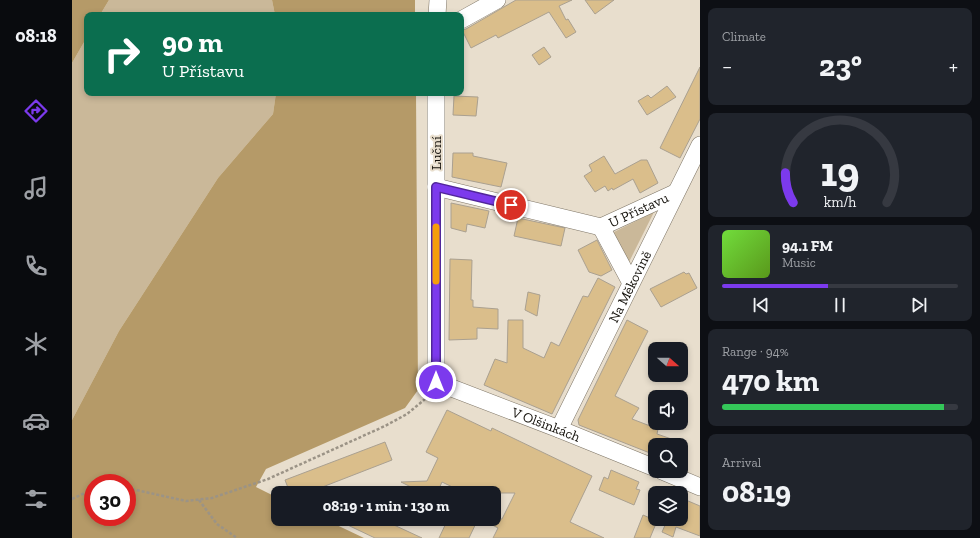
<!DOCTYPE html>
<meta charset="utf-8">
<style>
:root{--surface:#171b24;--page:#20242c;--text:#f1f3f6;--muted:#9ea1a6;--line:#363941;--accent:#7c3aed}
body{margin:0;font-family:"Zilla Slab",serif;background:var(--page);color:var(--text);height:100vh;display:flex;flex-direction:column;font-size:15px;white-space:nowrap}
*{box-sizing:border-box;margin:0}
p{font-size:13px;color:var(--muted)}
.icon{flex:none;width:22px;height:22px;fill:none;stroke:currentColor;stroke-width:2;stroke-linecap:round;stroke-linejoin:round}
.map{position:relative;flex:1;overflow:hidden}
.sheet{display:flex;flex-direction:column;gap:8px;padding:8px;background:#0d0f14;width:280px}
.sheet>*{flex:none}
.top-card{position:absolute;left:12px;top:12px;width:380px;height:84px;border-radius:8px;box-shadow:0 2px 6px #0003;background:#0b6e4f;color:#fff;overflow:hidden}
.needle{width:26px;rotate:111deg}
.buttons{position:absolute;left:576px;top:342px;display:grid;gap:8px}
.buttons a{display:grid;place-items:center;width:40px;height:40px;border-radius:8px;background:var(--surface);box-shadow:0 2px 6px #0003;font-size:20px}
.speed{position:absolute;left:12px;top:474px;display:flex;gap:8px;font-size:20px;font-weight:700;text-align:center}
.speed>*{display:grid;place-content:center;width:52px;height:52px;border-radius:50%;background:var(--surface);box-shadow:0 2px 6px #0003;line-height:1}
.speed .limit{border:6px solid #d22;background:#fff;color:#111}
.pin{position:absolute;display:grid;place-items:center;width:34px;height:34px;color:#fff;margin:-17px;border:2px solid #fff;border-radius:50%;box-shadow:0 1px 4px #0007}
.me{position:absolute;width:44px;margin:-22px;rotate:0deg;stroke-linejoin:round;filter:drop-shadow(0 0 3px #0008)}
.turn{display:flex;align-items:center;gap:14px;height:84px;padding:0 12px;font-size:18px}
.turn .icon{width:52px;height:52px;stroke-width:2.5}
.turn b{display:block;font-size:28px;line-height:34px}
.big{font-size:30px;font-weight:800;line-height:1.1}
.sheet .card{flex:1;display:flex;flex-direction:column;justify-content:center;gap:6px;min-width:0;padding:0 14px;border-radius:8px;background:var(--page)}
.sheet .dial{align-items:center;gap:0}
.dial svg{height:104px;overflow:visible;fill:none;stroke:var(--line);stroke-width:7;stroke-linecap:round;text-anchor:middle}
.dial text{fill:var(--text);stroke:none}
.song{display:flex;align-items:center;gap:12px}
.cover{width:48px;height:48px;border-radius:6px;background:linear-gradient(135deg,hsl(100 70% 55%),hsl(90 70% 35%))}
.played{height:4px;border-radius:2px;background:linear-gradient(90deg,var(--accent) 45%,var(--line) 45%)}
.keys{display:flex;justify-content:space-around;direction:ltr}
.heat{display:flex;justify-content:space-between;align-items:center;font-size:22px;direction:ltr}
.charge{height:6px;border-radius:3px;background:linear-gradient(90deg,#34c759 94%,var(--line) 0)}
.trip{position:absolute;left:199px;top:486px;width:230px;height:40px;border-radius:8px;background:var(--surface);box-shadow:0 2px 6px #0003;font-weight:800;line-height:40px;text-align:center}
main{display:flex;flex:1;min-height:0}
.dock{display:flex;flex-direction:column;width:72px;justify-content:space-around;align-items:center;background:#090b0e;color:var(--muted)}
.dock .icon{width:28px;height:28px}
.dock .active{color:var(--accent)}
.dock b{font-size:18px;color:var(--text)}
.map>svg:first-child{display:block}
.green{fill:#cab899}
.forest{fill:#b59a68;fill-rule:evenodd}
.building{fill:#dabe8b;stroke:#aaa090}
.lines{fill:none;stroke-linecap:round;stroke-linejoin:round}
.minor-casing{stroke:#7f7667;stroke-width:18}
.path{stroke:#9b9386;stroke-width:2.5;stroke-dasharray:3 2;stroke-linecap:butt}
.minor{stroke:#fff;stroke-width:17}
.route-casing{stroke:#51269a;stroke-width:10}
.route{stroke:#7c3aed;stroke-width:7}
.slow{stroke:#f59e0b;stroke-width:7}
.labels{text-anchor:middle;stroke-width:4;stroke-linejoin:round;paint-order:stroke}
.street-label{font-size:14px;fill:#120f09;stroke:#e8decd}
</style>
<main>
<nav class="dock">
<b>08:18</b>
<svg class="icon active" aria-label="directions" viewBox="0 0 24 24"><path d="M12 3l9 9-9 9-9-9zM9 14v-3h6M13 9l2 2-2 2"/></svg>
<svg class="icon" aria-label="music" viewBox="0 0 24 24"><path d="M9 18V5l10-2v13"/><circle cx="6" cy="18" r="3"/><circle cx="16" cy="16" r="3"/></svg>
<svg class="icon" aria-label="phone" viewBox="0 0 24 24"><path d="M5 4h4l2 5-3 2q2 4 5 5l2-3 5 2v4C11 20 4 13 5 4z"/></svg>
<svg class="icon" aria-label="climate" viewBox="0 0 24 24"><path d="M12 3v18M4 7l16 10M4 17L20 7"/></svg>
<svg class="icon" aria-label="car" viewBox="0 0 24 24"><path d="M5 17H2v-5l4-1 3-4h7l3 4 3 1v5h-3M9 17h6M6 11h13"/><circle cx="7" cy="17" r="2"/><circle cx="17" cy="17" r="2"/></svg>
<svg class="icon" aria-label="filters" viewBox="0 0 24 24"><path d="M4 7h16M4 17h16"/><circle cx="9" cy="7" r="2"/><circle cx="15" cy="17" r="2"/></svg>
</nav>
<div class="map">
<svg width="628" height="538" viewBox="0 0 628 538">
<rect width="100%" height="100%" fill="#e8decd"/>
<path class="green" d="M37 0H200L203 15H28Z
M15 37V93H204L201 114 146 178 47 331 0 420V63Z
M582 212 555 266 538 234Z"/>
<path class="forest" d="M0 0H37L28 15H15V37L0 63Z
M200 0H343V15H203Z
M204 93H344L346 390 333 408 194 469 184 487 206 498V519H252L292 538H0V420L47 331 146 178 201 114ZM21 483H55V517H21Z"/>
<path class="building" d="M444 0H500L487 6 494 20 496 19 504 32 494 38 477 12 426 38 424 35 399 48 390 30 394 29Z
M513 0H542L523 14Z
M472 47 479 57 467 65 460 55Z
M628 67V119L608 158 588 148Z
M595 86 604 97 575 115 566 101 576 95 579 98Z
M382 96 406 97 404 116 381 115Z
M381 153H401V156L435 163 429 187 380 177Z
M532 156 543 174 569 160H575L586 183 568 193 561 179 541 190 540 188 536 191 533 186 523 192 512 176 520 171 517 165Z
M379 203 417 211 413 228 395 224 394 232 379 228Z
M446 218 493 228 489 246 442 236Z
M525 240 540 270 529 276 517 272 506 250Z
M378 259 400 260 399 300H401V307L426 309V329L405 328V339L377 340Z
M612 272 614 274 617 273 625 288 589 307 578 289Z
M526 278 543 287 480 414 412 385 423 359 435 363 436 320H451V348L472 358 479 342 487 346 511 296 516 297Z
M456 292 468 295 465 316 453 310Z
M555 320 576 331 543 396 567 408 560 419 586 429 585 434 611 443V445H583V455L507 425 506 420Z
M375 410 419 431 420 428 520 476 498 522 532 538H421L426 528 409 519H430L443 493H393L370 482 365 493H351L329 482 355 481 366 458 354 452Z
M313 442 320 460 235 493H218L213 480Z
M539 470 567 482 564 489 568 490 562 505 527 490 532 477 536 479Z
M609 498 628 506V536L604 527 601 537 590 532 594 523 586 519H609Z
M571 515 585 521 578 538H562Z
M263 519H309L350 538H303Z
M376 519H406L397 538H367Z"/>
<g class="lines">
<defs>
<g id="minor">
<path d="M365 15 366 0"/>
<path d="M389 20 425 0"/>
<path id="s1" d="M364 93V382L487 429 583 468"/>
<path id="s2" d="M364 187 529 227 603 193"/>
<path d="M529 227 559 283"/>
<path id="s3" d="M487 429 628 145"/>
<path d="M590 471 628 487"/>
</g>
</defs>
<use href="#minor" class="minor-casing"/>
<path class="path" d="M55 488 114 501 140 498 196 479 313 426 335 414 358 395
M0 499 21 489
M127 500 145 524 165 538"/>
<use href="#minor" class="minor"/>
</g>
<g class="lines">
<defs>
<path id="route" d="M364 382V187L439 205"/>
</defs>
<use href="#route" class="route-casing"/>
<use href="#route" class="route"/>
<path class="slow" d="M364 227V281"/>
</g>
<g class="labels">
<g class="street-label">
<text transform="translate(364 153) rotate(-90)" y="5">Luční</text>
<text dy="5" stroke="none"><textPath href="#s2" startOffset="211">U Přístavu</textPath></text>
<text dy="5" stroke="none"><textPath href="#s3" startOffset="159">Na Měkovině</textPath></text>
<text dy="5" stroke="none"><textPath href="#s1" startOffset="407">V Olšinkách</textPath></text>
</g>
</g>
</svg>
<div class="buttons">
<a><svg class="needle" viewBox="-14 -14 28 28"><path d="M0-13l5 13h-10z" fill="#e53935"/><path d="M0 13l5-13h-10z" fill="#9ea1a6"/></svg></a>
<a><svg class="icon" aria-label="sound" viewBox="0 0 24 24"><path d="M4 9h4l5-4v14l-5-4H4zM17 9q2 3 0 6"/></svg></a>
<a><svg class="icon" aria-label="search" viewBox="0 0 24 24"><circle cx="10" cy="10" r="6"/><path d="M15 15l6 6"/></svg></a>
<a><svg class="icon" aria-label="layers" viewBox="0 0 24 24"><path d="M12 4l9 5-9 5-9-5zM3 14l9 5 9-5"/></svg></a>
</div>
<div class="speed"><div class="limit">30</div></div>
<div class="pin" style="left:439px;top:205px;background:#d93025"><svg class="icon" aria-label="arrive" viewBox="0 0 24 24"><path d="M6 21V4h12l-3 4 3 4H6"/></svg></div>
<svg class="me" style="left:364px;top:382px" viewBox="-20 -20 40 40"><circle r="17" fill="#7c3aed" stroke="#fff" stroke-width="3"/><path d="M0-11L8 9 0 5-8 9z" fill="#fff"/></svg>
<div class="trip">08:19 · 1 min · 130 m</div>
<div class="top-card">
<div class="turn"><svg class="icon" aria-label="right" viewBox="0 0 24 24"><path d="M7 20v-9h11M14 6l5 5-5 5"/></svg><div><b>90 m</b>U Přístavu</div></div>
</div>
</div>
<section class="sheet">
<div class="card"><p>Climate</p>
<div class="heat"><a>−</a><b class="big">23°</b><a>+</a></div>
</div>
<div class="card dial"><svg viewBox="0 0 100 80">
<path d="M14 69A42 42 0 1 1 86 69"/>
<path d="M14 69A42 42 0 0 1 8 46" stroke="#7c3aed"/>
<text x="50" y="56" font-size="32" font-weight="700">19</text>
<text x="50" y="72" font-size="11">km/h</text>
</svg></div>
<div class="card">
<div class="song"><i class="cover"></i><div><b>94.1 FM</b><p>Music</p></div></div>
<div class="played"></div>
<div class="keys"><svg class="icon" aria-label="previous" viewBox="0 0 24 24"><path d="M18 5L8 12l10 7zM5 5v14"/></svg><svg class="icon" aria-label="pause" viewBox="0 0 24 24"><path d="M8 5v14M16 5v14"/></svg><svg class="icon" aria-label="next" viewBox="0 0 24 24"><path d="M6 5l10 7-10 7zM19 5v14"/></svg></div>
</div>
<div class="card"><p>Range · 94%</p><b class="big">470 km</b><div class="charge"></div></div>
<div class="card"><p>Arrival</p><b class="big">08:19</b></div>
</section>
</main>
